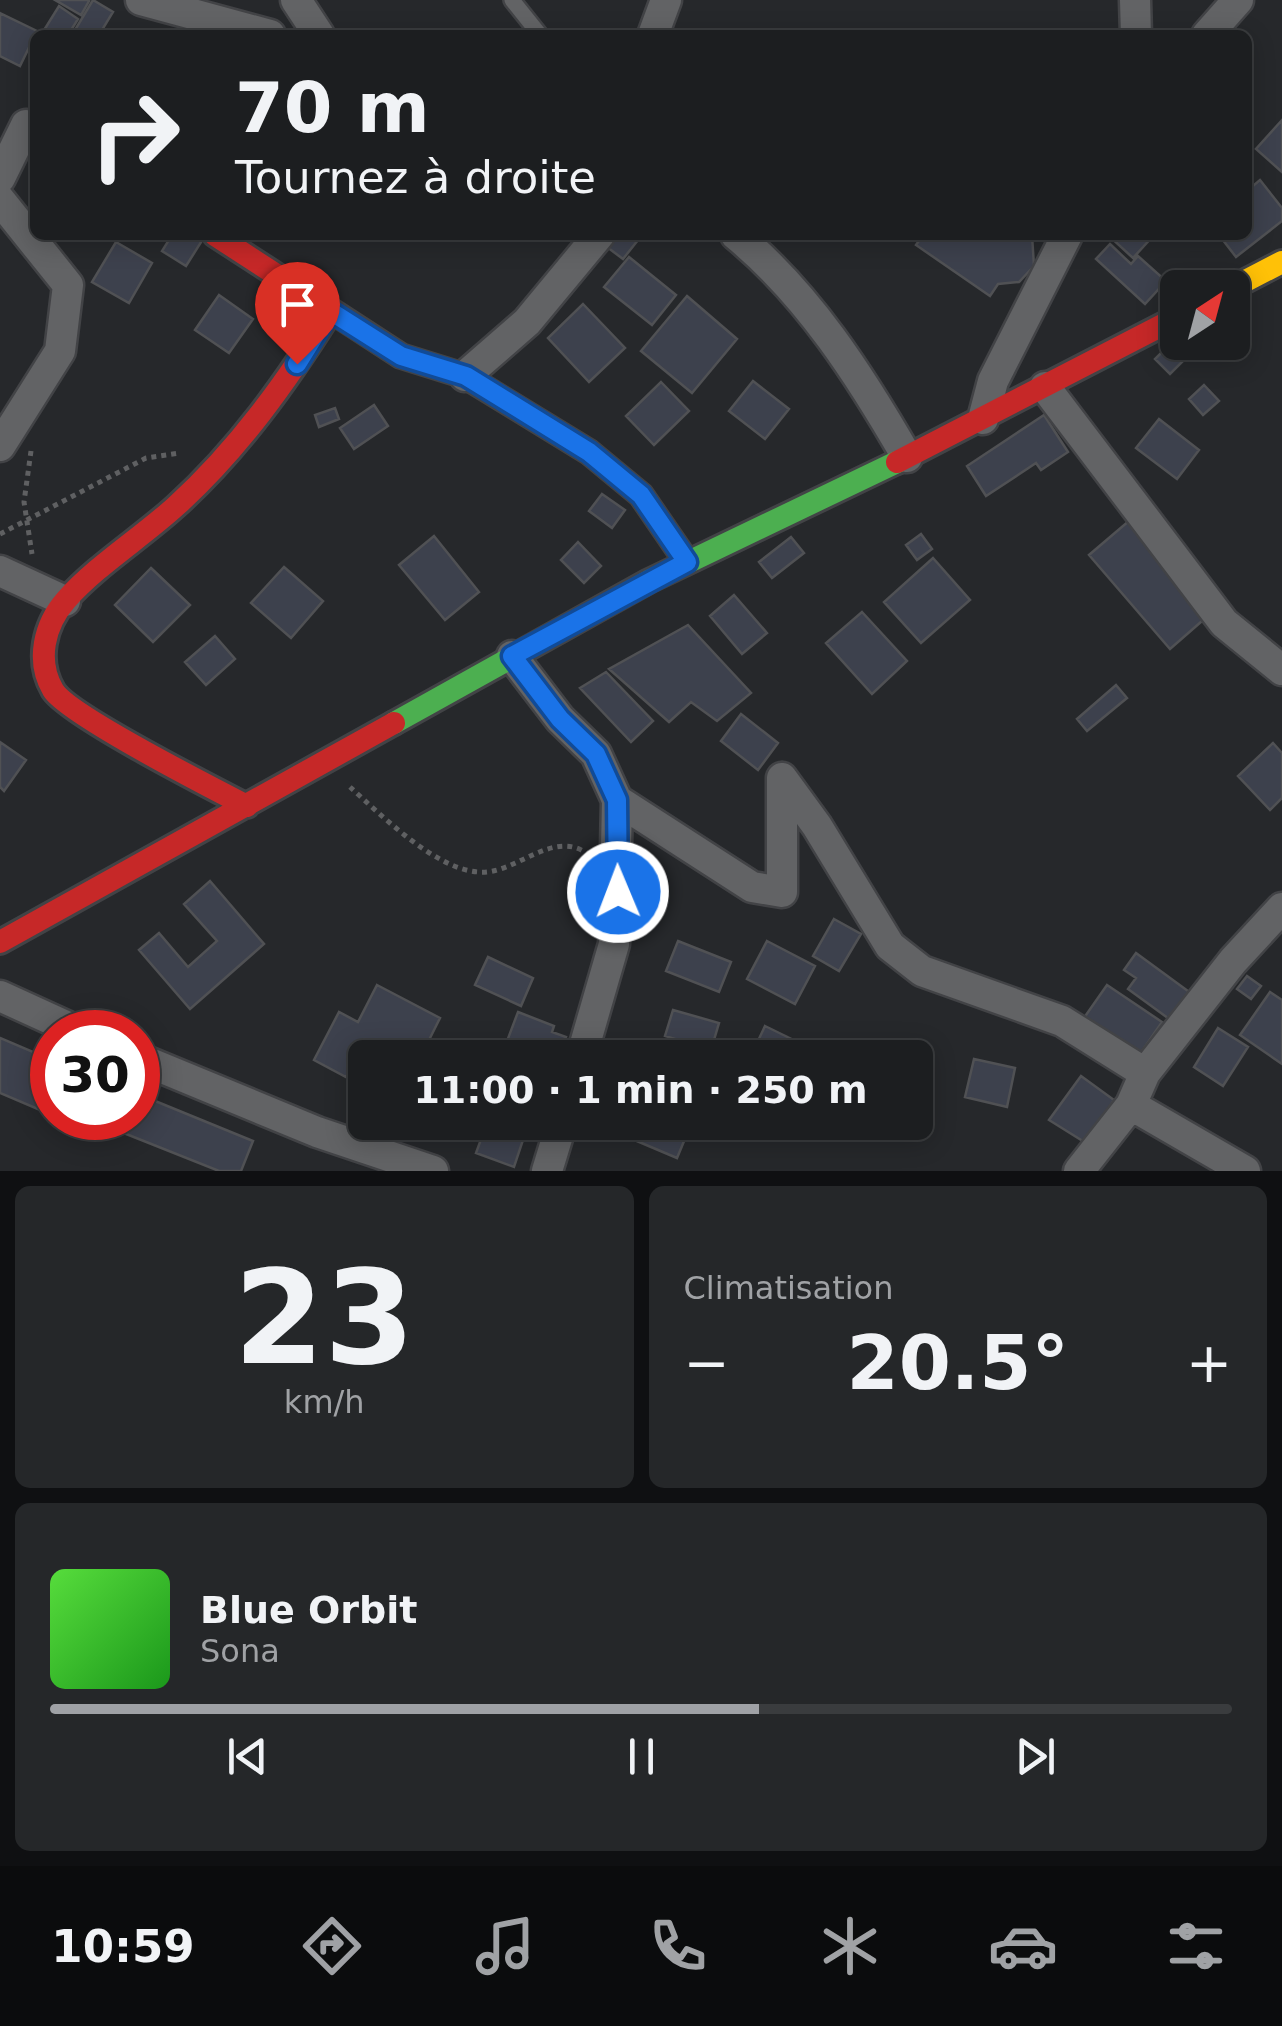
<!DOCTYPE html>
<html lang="fr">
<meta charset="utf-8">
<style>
:root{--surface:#1c1e20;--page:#252729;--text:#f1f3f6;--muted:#a0a2a5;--line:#3a3c3e;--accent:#9fa1a5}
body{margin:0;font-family:"DejaVu Sans",sans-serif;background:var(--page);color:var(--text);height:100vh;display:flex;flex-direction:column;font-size:38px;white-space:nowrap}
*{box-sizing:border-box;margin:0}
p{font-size:32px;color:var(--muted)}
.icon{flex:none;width:55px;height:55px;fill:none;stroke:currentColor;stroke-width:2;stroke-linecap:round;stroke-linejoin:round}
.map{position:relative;height:1171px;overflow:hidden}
.side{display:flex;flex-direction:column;gap:15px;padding:15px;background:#0f1012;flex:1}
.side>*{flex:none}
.hud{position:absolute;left:30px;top:30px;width:1222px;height:210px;border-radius:15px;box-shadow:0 5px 25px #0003,0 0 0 2px var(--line);background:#1c1e20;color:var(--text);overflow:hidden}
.needle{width:65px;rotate:36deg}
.fabs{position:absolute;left:1160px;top:270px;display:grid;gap:20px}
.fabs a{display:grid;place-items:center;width:90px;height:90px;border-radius:15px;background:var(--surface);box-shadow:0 5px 25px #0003,0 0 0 2px var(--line);font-size:50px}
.speed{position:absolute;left:30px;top:1010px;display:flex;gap:20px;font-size:50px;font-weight:700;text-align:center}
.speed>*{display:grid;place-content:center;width:130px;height:130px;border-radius:50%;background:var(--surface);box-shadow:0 5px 25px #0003,0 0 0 2px var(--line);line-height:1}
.speed .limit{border:15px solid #d22;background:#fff;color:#111}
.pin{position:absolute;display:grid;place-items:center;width:85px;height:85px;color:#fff;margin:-102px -42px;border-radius:50% 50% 50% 0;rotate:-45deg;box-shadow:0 0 10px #0007}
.pin .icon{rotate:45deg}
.me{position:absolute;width:110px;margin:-55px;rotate:359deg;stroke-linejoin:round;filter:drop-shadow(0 0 8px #0008)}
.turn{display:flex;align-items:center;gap:35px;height:210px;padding:0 40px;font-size:45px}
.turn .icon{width:130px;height:130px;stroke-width:2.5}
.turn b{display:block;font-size:70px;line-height:85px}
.big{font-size:75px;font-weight:600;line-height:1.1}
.side .widget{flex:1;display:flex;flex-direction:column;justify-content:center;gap:15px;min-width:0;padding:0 35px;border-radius:15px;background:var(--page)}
.side .dial{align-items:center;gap:0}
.dial b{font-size:130px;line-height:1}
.song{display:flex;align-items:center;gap:30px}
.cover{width:120px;height:120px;border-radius:15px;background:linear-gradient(135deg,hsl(110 70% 55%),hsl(120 70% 35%))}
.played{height:10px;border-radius:5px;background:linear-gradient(90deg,var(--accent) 60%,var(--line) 60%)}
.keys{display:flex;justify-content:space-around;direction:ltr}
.heat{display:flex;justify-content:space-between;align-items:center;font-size:55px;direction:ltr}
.side .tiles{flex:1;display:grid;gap:15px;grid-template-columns:1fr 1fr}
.widget:last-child{grid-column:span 2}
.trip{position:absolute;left:348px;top:1040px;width:585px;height:100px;border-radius:15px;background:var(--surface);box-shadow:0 5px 25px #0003,0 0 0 2px var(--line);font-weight:600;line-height:100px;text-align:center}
.dock{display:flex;height:160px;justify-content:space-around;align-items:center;background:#0b0c0d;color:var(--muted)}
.dock .icon{width:70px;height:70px}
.dock .selected{color:var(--accent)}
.dock b{font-size:45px;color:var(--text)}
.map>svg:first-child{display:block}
.building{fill:#3d414d;stroke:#505154;stroke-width:2.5}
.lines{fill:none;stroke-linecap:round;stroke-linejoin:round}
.lane-casing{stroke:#424346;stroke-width:20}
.street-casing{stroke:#424346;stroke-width:35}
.fast-casing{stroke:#424346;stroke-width:28}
.slow-casing{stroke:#424346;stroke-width:28}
.jam-casing{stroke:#424346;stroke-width:28}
.path{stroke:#5f6062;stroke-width:5;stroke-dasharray:5 5;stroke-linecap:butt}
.lane{stroke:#626365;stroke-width:15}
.street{stroke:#626365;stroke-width:30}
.fast{stroke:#4caf50;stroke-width:22}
.slow{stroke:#ffc107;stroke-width:22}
.jam{stroke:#c62828;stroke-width:22}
.route-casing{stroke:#114b97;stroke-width:25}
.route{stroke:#1a73e8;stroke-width:18}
</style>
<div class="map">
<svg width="1282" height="1171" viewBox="0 0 1282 1171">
<rect width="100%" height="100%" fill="#26282b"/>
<path class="building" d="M55 0H87L89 1 81 15Z
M93 0 113 12 99 35H72Z
M59 6 78 19 68 35H41Z
M0 13 37 31 20 66 0 56Z
M1282 120V172L1256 149Z
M1260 180 1282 208V221L1236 257 1219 235H1248V190Z
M172 235 203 239 186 266 162 251Z
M610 235H642L623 259 603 244Z
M923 235H1032L1034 266 1019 282 998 284 990 296 916 245Z
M1108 235H1154L1133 258Z
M116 242 152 263 129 303 92 282Z
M1110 244 1131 264 1138 256 1166 281 1145 304 1096 259Z
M629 257 676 295 652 325 604 287Z
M219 295 253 319 229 353 195 330Z
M687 296 737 339 692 393 641 351Z
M583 304 625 348 589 382 548 338Z
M1168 346 1183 361 1170 374 1155 359Z
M753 381 789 409 765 439 729 411Z
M661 382 689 411 654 445 626 416Z
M1204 385 1219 401 1203 415 1189 399Z
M374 405 388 426 354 449 340 428Z
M335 408 339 419 319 427 315 415Z
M1044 415 1068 452 1041 470 1036 463 986 496 967 466Z
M1159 419 1199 450 1177 479 1136 448Z
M602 494 625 510 612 528 589 511Z
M1130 520 1210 614 1170 649 1089 555Z
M921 534 932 549 917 560 906 545Z
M434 536 479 592 445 620 399 565Z
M791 537 804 553 772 578 759 562Z
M578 542 601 566 584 583 561 560Z
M933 558 970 600 921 643 884 602Z
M284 567 323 601 291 638 251 603Z
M151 568 190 605 153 642 115 605Z
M734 595 767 633 742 654 710 616Z
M862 612 907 661 872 694 826 643Z
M688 625 751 693 717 721 691 702 669 722 609 669Z
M215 636 235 659 206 685 185 662Z
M606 672 653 721 631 742 580 688Z
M1116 685 1127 698 1087 731 1077 719Z
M741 714 778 743 758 770 721 741Z
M0 742 26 760 4 791 0 787Z
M1273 743 1282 753V798L1270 810 1238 776Z
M210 881 264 944 190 1009 139 950 159 933 188 967 217 941 184 904Z
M834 919 861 934 839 971 813 956Z
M678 941 731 962 719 992 666 971Z
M767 941 815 966 795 1004 747 979Z
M1136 953 1192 994 1172 1021 1128 989 1136 978 1124 970Z
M488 957 533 978 521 1006 475 985Z
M1247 976 1261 986 1251 999 1237 989Z
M377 985 440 1018 420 1058H398L365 1040 346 1077 314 1060 339 1012 358 1022Z
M1107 985 1162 1022 1134 1063 1079 1025Z
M1270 992 1282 1000V1064L1240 1035Z
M673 1010 719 1023 711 1050 665 1036Z
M518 1012 554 1026 552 1032 566 1037 558 1058 501 1057Z
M765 1026 810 1048 806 1058H750Z
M1218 1028 1248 1047 1223 1086 1194 1067Z
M0 1038 52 1060V1115L0 1093Z
M974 1059 1015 1068 1007 1107 965 1097Z
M1081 1076 1114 1100 1086 1143 1049 1120Z
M138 1094 253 1141 241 1171H219L86 1118H138Z
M493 1122H538L533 1136Z
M631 1122H692L677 1158 625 1136Z
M487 1123 524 1137 514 1167 476 1153Z"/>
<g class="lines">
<defs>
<path id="lane" d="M512 0 540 35"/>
<path id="street" d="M141 0 270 35
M296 0 319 35
M1135 0 1136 35
M653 35 666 0
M1207 35 1238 0
M0 178 26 125
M0 200 68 285 60 351 0 446
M736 235C808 294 861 377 907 457
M465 376 527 322 599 235
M1045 387 1224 623 1282 670
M983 419 993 381 1067 235
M0 571 65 601
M512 656 560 719 596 754 617 800 614 944 581 1058
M782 778 817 826 890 946 922 971 1062 1021 1145 1073
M617 800 752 887 782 892V778
M0 996 79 1032
M138 1058 317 1132 433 1171
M1131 1105 1245 1171
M547 1171 562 1122
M1079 1171 1131 1105 1145 1073 1233 961 1282 908"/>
<path id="fast" d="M394 723 649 581 897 462"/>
<path id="slow" d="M1232 288 1282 262"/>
<path id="jam" d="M215 235 401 356 465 376 589 452 641 495 687 562
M897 462 1178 317
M247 806C214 789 67 714 53 690 36 661 44 625 66 600 97 565 141 538 176 506 238 450 287 381 331 311
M0 942 394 723"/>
</defs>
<use href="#lane" class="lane-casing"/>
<use href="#street" class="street-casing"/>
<use href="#fast" class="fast-casing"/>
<use href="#slow" class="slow-casing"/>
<use href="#jam" class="jam-casing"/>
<path class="path" d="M31 451 24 502 32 554
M0 534 146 458 180 453
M350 787C381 815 436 870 479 872 516 875 552 828 588 854"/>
<use href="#lane" class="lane"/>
<use href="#street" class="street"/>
<use href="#fast" class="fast"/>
<use href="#slow" class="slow"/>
<use href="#jam" class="jam"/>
</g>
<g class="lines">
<defs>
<path id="route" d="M297 364 330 311 401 356 466 376 589 452 641 495 687 562 512 656 560 719 596 754 617 800 618 892"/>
</defs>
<use href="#route" class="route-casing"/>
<use href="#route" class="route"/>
</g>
</svg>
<div class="fabs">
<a><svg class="needle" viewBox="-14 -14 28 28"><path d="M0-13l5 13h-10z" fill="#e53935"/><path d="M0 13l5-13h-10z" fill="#a0a2a5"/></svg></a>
</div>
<div class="speed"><div class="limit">30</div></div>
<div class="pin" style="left:297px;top:364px;background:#d93025"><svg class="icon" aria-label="arrive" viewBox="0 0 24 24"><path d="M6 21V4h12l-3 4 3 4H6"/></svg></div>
<svg class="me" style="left:618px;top:892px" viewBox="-20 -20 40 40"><circle r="17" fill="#1a73e8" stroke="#fff" stroke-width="3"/><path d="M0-11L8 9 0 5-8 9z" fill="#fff"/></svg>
<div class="trip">11:00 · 1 min · 250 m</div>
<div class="hud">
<div class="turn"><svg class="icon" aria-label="right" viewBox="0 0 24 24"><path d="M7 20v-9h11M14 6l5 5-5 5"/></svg><div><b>70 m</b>Tournez à droite</div></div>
</div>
</div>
<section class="side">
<div class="tiles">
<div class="widget dial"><b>23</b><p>km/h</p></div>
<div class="widget"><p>Climatisation</p>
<div class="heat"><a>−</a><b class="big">20.5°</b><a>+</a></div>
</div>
<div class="widget">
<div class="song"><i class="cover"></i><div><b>Blue Orbit</b><p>Sona</p></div></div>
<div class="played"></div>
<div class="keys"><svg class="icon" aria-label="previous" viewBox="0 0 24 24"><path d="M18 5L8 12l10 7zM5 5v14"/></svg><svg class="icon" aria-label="pause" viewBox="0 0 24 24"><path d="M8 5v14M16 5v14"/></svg><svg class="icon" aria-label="next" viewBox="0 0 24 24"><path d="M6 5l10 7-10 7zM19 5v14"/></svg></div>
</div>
</div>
</section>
<nav class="dock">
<b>10:59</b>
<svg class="icon selected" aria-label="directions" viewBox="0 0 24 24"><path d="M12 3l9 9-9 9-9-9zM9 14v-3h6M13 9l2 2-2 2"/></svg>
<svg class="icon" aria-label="music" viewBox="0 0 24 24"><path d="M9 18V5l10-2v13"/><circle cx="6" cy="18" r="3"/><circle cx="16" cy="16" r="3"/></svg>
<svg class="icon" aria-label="phone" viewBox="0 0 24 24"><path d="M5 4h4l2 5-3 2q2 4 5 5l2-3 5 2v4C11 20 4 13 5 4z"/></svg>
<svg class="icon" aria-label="climate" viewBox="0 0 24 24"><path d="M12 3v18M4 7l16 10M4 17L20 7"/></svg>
<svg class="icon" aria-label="car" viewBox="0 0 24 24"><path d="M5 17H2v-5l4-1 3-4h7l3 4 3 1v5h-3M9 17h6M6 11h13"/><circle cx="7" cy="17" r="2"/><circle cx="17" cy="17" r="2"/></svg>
<svg class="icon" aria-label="filters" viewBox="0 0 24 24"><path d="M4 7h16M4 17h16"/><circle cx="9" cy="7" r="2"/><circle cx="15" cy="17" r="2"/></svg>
</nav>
